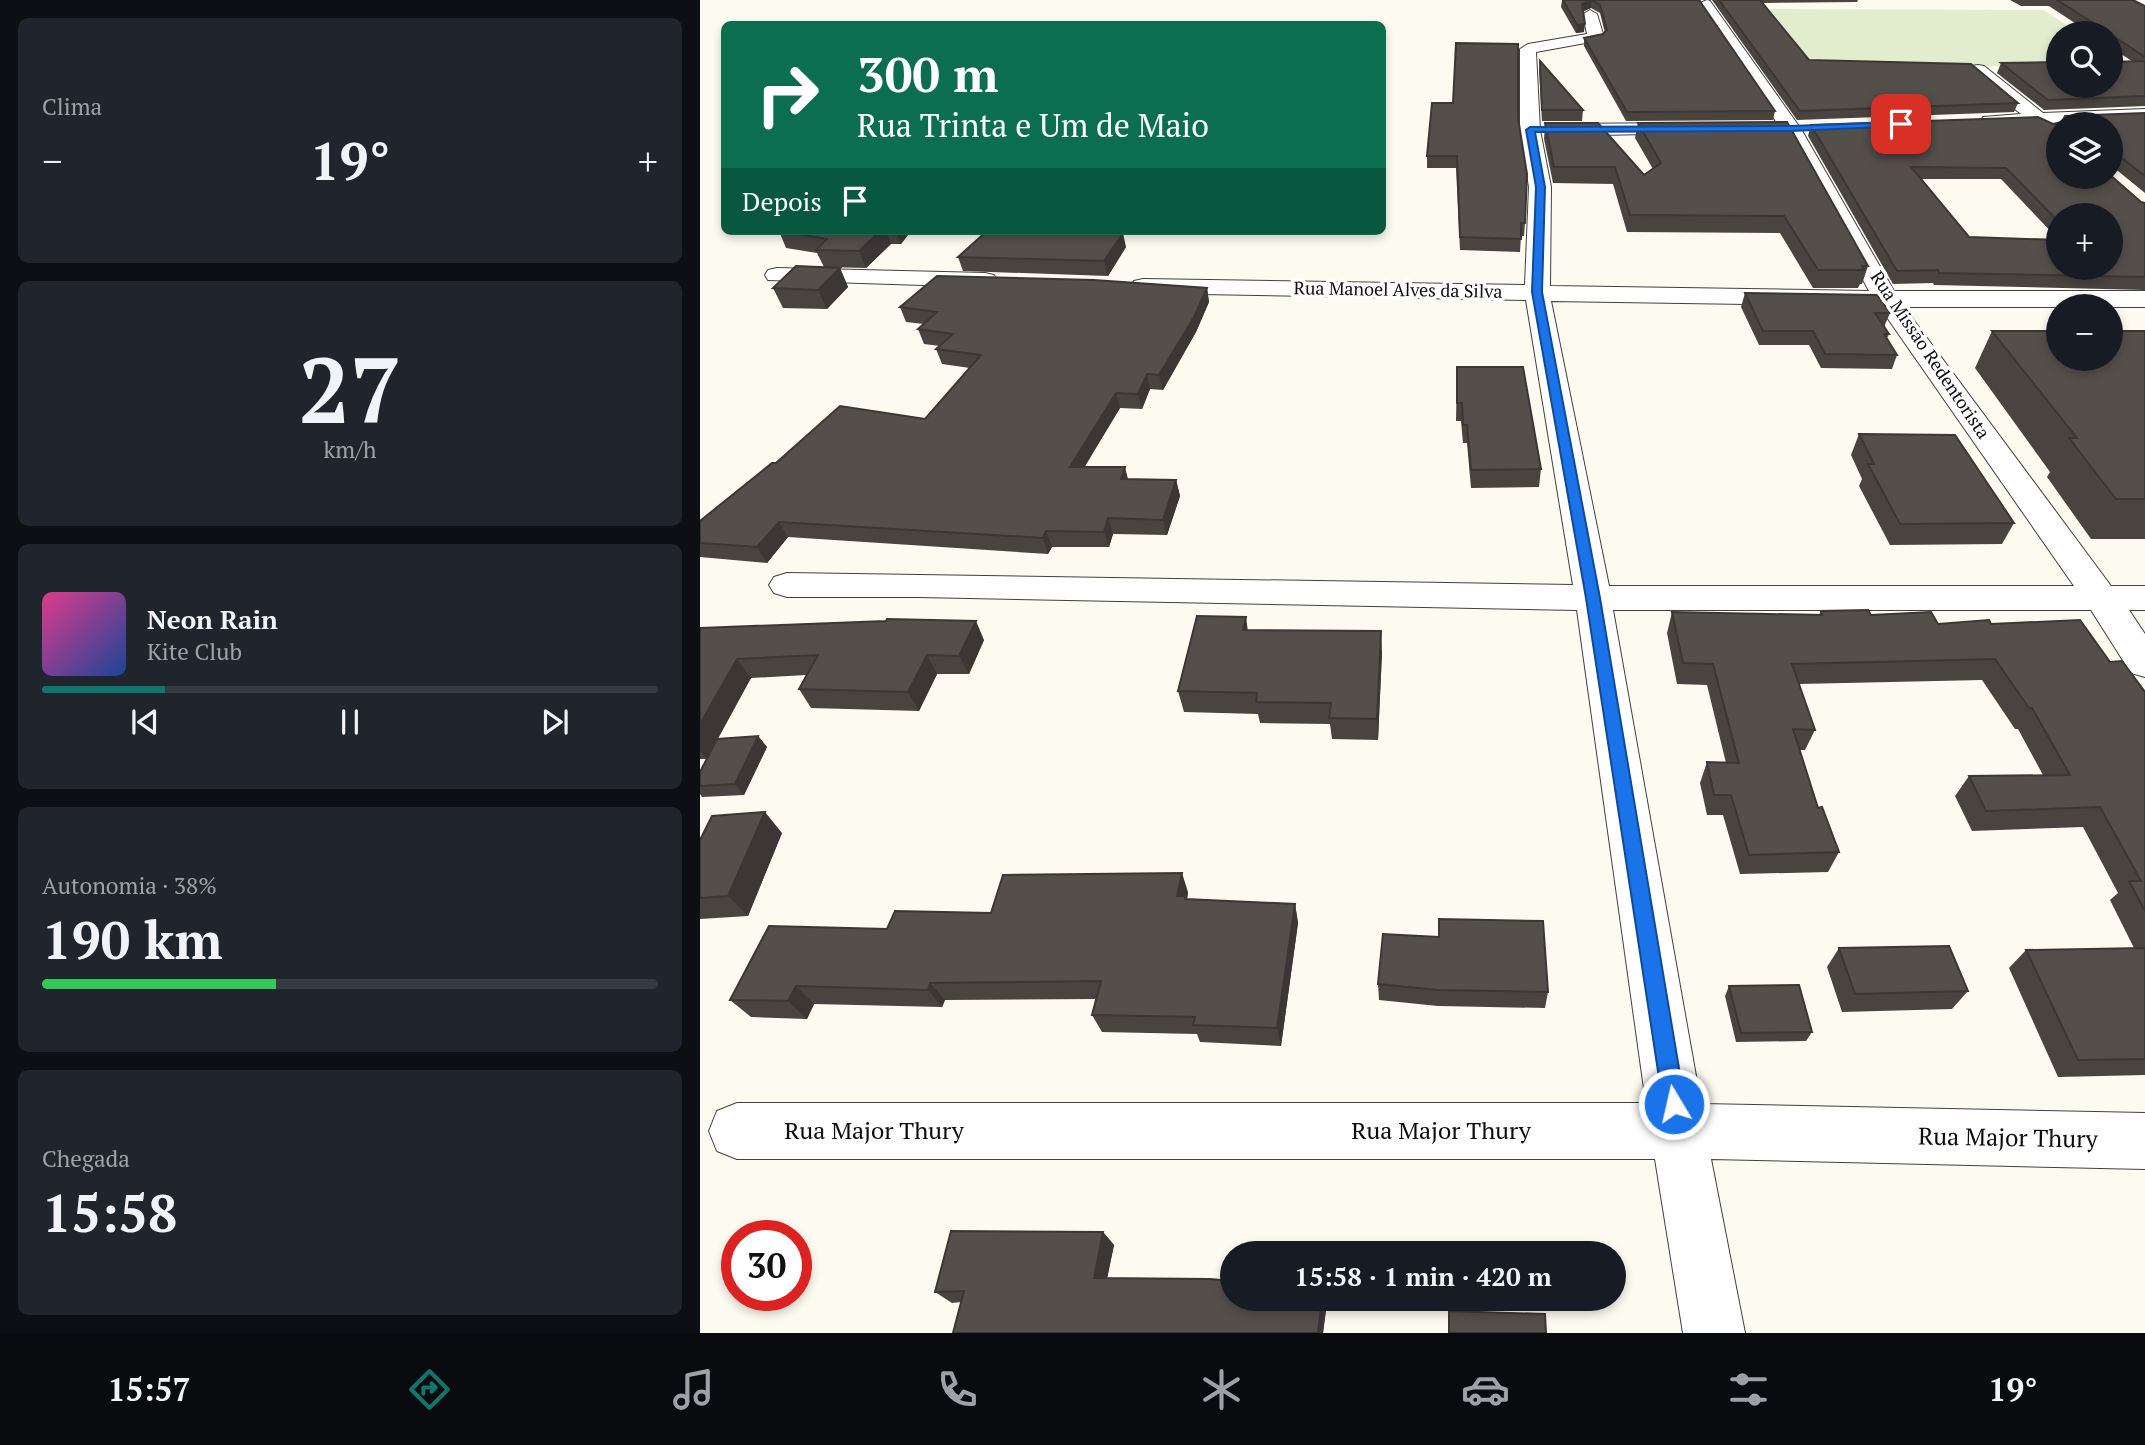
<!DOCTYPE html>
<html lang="pt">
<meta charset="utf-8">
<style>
:root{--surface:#171b24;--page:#20242c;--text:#f1f3f6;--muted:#9ea1a6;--line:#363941;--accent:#0f766e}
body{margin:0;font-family:"PT Serif",serif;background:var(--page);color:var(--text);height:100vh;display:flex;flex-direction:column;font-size:26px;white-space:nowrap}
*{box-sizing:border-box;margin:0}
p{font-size:23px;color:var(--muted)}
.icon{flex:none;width:38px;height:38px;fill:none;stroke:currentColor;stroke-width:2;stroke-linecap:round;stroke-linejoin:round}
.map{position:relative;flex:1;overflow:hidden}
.details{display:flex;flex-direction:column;gap:18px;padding:18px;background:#0d0f14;width:700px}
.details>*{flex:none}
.banner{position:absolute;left:21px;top:21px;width:665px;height:214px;border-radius:10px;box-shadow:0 4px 10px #0003;background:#0b6e4f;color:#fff;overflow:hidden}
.tools{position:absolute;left:1346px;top:21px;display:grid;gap:14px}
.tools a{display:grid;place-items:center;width:77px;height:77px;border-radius:50%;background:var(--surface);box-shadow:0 4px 10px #0003;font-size:35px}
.speed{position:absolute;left:21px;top:1220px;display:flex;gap:14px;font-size:35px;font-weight:700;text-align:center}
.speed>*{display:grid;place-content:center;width:91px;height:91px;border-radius:50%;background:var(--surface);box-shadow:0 4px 10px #0003;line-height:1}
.speed .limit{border:10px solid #d22;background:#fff;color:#111}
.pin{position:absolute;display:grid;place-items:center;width:60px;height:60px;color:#fff;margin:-30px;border-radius:14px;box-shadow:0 4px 10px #0006}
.me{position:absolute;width:77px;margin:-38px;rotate:351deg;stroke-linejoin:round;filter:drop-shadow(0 0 5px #0008)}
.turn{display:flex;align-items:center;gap:24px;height:147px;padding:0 21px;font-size:32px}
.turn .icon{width:91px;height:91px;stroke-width:2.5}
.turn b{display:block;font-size:49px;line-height:60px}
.then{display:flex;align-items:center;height:66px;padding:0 21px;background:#0003;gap:14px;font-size:26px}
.big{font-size:52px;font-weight:700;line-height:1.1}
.details .tile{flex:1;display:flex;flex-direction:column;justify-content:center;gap:10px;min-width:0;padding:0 24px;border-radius:10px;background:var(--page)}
.details .dial{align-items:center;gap:0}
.dial b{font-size:91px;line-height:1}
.song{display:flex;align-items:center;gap:21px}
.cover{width:84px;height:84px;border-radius:10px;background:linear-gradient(135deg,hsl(330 70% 55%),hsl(220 70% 35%))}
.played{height:7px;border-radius:4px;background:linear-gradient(90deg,var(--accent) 20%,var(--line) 20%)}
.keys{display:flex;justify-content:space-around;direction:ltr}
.heat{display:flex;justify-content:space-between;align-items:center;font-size:38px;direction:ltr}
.charge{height:10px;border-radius:5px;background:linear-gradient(90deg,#34c759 38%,var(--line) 0)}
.trip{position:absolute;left:520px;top:1241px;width:406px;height:70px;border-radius:35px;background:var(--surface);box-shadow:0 4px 10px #0003;font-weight:700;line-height:70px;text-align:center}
.tabs{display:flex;height:112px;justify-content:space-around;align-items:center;background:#090b0e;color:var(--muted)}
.tabs .icon{width:49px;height:49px}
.tabs .selected{color:var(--accent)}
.tabs b{font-size:32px;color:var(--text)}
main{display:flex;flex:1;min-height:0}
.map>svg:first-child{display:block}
.pitch{fill:#e1edcd}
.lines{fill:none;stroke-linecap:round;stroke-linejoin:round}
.minor-casing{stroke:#404040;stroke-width:2}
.minor{fill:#fff;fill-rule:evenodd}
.wall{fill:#494440;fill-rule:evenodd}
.shaded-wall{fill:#3c3734}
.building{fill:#554f4b;stroke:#3c3734;stroke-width:2;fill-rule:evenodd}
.route{fill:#1a73e8;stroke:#114b97;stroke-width:2}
.labels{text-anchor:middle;stroke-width:7;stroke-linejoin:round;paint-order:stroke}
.far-street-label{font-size:18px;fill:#0d0d0d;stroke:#fff}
.near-street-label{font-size:24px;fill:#0d0d0d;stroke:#fff}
</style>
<main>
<section class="details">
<div class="tile"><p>Clima</p>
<div class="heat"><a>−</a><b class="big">19°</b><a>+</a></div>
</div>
<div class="tile dial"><b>27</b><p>km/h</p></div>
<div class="tile">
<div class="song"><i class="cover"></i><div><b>Neon Rain</b><p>Kite Club</p></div></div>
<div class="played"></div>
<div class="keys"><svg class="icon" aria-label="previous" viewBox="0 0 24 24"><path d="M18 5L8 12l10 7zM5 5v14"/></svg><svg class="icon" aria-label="pause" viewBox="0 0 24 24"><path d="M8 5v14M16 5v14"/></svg><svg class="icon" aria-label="next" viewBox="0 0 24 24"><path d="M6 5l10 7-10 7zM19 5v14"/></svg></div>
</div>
<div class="tile"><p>Autonomia · 38%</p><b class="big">190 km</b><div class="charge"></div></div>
<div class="tile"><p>Chegada</p><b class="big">15:58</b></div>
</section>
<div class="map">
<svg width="1445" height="1333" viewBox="0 0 1445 1333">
<rect width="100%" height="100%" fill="#fdfbef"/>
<path class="pitch" d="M1064 9 1343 10 1379 33H1358V66H1111Z"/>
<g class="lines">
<defs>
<path id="minor" d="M1007 0 1010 1 1101 129 1194 291H1445V307H1204L1411 586H1445V610H1429L1445 634V677L1431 673 1391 610H913L1001 1104 1445 1113V1169L1011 1159 1045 1333H983L955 1159H37L17 1151 9 1131 17 1111 37 1103H946L877 610 218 597H87L74 593 69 585 74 577 87 573 873 585 826 300 443 293 434 291 431 286 434 281 443 279 825 285 829 187 820 130V49L828 44 887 34 883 14 890 10 897 14 904 37 902 40 836 52 840 130 851 187 850 286 1169 291 1081 129 998 4ZM851 301 1179 306 1374 586H909Z
M1278 65 1284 66 1343 113 1445 109V121L1356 124 1358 127 1355 131 1348 133 1334 125H1283L1281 121 1283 117 1321 114 1272 74 1270 70 1272 66Z
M988 123 995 125 998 129 995 133 852 136 842 130 852 124Z
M77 268 285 273 294 275 297 280 294 285 285 287 68 280 65 275 68 270Z"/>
</defs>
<use href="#minor" class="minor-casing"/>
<use href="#minor" class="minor"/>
</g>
<path class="wall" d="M862 0H1001L1000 1 1075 111 1073 120 926 121 884 46V38L903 34 905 33 900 13 891 8 883 11 884 32 876 33 861 7Z
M1012 0H1060L1109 60 1318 103 1314 112 1097 120Z
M1060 0H1158L1157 2 1063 3Z
M1310 0H1433L1445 6V106L1344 110 1297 73 1301 63 1432 61 1410 47V33H1390L1349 6H1321Z
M840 61 883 110 882 121H842L839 71Z
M1445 113V193L1418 171 1410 169V124L1358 177 1445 203V290L1234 285 1233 283 1193 284 1108 136 1111 125 1353 124ZM1221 179H1301L1358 239V215L1410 268 1269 237Z
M818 118 825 223 824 236H821L820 252 760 250 756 168H727V156Z
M845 123 944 175 953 169 935 138 938 123 1168 266 1162 284H1160L1158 288H1113L1080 233 927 232 913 184 853 183 844 139Z
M79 231H211L201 244H191L166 268 124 267 117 253 86 248Z
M426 247 408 276 263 271 258 257Z
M140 268 148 287 127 309 83 308 73 288Z
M507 288 509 302 496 332 463 390 450 389 442 409 420 408 384 467 428 479 476 480 480 496 467 535 413 534 409 547H352L348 554 88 537 67 563 0 557V521L76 463 225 419 270 368 242 364 236 349 240 346 224 344 218 329 224 324 206 322 200 307Z
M1045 293 1190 313 1184 327 1189 334 1187 338 1197 355 1192 369 1121 368 1109 345H1059L1041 307Z
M1292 331H1445V539H1391L1347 477 1350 472 1275 368Z
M757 367 841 469 839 487 771 488 767 443H763L761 421H756Z
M1159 434 1314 523 1302 544 1190 545 1159 486 1162 479 1151 455Z
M1121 611 1171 615 1238 624H1291L1410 662 1445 692V1075L1358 1077 1309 968 1326 950 1434 948 1410 900 1418 893 1383 827 1272 831 1255 796 1269 776 1343 775 1318 729H1315L1282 680 1099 684 1115 730 1105 750H1100L1118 808 1139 852 1128 872 1040 874 1023 815H1007L1000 783 1007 762 1026 763 1007 685 977 684 967 633 972 612 1119 615Z
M0 628 284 640 269 674H237L219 711 111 708 99 689 106 675 51 678 17 739 58 736 67 747 44 795 2 797 0 794V772L7 759H0Z
M548 630 682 652 678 740 632 739 630 724 560 723 558 714 484 712 478 691Z
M82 833 48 916 0 919V840Z
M488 892 487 899 595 904 598 923 581 1046 500 1042 497 1034 402 1032 392 1015 396 999 245 1000 242 1007 114 1004 107 1019 51 1017 30 1000 187 929Z
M1139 948 1268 991 1252 1009 1142 1012 1127 967Z
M678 984 848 992 845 1008 738 1006 679 1000Z
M1029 986 1112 1032 1106 1041 1036 1042 1025 996Z
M403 1232 414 1245 407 1278 627 1302 623 1333H253L261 1302 252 1303 235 1292Z"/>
<path class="shaded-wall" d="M892 0 891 8 882 12V4Z
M885 24 884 32 876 33 877 25Z
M180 231H186L191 244 166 268 159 251Z
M196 231H211L201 244Z
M423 233 426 247 408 276 404 261Z
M140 268 148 287 127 309 118 290Z
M507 288 509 302 496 332 463 390 459 375Z
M447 374 450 389 442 409 438 394Z
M416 393 420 408 375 483 370 467Z
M425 467 429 483 421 479Z
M476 480 480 496 467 535 463 520Z
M408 518 413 534 409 547 404 532Z
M79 522 88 537 67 563 57 547Z
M346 531 352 547 348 554 343 538Z
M546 617 549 639 543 630Z
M276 621 284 640 269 674 259 656Z
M681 631 682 652 678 740 677 719Z
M227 655 237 674 219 711 208 692Z
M37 659 51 678 7 759 0 751V724Z
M58 736 67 747 44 795 35 784Z
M65 812 82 833 48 916 28 896Z
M482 873 488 892 487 899 477 896Z
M595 904 598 923 581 1046 577 1028Z
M230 983 245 1000 242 1007 228 990Z
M96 986 114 1004 107 1019 88 1001Z
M403 1232 414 1245 405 1289 394 1278Z
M622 1298H626L627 1302 623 1333H618Z"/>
<path class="building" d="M863 0H892L882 4 885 24 877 25Z
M892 0H999L1075 111 927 112 884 38 903 34 907 30 900 5Z
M1019 0H1060L1109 60 1271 64 1318 103 1100 111Z
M1357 0H1433L1445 6V57L1410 34V33H1409Z
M756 43 818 44V118L827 174 825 223H821V239L760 237 757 156H727L732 103H753Z
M840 61 883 110H842Z
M1445 61V96L1348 100 1301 63 1358 62V86H1410V62Z
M1445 113V176L1423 159 1414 157 1413 163H1410V124H1358V177H1410V175L1441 202 1445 203V277L1239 273 1238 270 1197 271 1111 125 1338 117 1353 124 1362 122 1365 116ZM1211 167 1306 168 1358 221V215H1410V268H1358V240L1269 237Z
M1087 122 1168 266H1162L1164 270H1118L1084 216 930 215 915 167H854L845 123H898L944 175 961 163 938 123Z
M79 231H180L159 251 116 250 127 239Z
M287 231H357L423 233 404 261 258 257Z
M96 266 140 268 118 290 73 288Z
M237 276 394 280 507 288 494 317 459 375 447 374 438 394 416 393 370 467H425L421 479 476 480 463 520 408 518 404 532 346 531 343 538 79 522 57 547 0 543V521L72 463H76L140 406 225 419 281 355 236 349 253 334 218 329 237 312 200 307Z
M1045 293 1177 295 1190 313H1175L1189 334H1184L1197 355 1125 354 1113 331H1063Z
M1292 331H1358V359H1410V331H1445V499H1416L1369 438H1377Z
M757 367H823L841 469 771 470 767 425H763L762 403H757Z
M1159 434 1255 435 1314 523 1200 524 1168 464H1174Z
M1168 610 1171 615 1231 612 1238 624 1289 620 1291 624 1380 620 1410 662 1422 661 1445 692V911L1429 881H1441L1400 807 1286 811 1269 776 1370 775 1332 708H1329L1295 659 1092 664 1115 730 1093 729 1118 808 1122 807 1139 852 1049 855 1031 795H1014L1007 762 1039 763 1013 664 983 663 972 612 1122 615 1121 611Z
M497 616 546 617 543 630 681 631 677 719 629 718 631 703 556 702 557 693 478 691Z
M187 619 276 621 259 656 227 655 208 692 99 689 118 655 37 659 0 724V628L186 621Z
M58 736 35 784 0 786V772L17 739Z
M65 812 28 896 0 898V840L12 816Z
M482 873 477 896H486L485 899 595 904 577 1028 493 1025 495 1017 392 1015 401 981 230 983 228 990 96 986 88 1001 30 1000 69 926 187 929 195 911 291 913 303 875Z
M739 919 843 921 848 992 738 990 678 984 683 934 739 937Z
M1249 946 1268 991 1155 994 1139 948Z
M1445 948V1059L1378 1060 1326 950Z
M1099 985 1112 1032 1041 1033 1029 986Z
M251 1231 403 1232 394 1278 510 1279 532 1281V1298H622L618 1333H253L264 1291 235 1292Z
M749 1311 845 1314 846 1333H749Z"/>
<path class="route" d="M1201 122 1204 126 1091 131 835 132 845 187 842 292 900 598 985 1104 982 1112 974 1115 966 1112 963 1104 886 598 832 292 836 187 826 130 830 127 1091 126Z"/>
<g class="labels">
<g class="far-street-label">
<text transform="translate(698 290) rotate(1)" y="6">Rua Manoel Alves da Silva</text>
<text transform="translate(1230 355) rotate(56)" y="6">Rua Missão Redentorista</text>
</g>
<g class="near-street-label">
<text x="174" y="1139">Rua Major Thury</text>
<text x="741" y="1139">Rua Major Thury</text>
<text transform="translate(1308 1138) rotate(1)" y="8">Rua Major Thury</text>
</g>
</g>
</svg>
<div class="tools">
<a><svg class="icon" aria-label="search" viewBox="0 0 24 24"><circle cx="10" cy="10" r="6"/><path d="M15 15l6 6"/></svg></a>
<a><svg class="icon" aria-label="layers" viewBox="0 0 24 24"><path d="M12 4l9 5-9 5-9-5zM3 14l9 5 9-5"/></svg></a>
<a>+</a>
<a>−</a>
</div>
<div class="speed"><div class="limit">30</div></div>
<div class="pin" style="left:1201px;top:124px;background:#d93025"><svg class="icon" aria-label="arrive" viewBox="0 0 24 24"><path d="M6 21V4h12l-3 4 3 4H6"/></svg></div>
<svg class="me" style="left:974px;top:1104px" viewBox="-20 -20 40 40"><circle r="17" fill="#1a73e8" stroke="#fff" stroke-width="3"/><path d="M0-11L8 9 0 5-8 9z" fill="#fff"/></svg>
<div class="trip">15:58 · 1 min · 420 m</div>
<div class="banner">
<div class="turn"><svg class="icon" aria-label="right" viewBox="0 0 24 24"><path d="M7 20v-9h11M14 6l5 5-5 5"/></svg><div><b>300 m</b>Rua Trinta e Um de Maio</div></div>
<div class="then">Depois<svg class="icon" aria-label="arrive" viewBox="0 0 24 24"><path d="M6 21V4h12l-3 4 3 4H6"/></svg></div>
</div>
</div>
</main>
<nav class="tabs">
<b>15:57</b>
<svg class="icon selected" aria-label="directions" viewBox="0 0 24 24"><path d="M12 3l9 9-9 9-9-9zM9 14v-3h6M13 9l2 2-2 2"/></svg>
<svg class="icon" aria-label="music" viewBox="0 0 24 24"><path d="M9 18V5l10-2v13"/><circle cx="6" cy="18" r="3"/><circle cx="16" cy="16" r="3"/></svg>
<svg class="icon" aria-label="phone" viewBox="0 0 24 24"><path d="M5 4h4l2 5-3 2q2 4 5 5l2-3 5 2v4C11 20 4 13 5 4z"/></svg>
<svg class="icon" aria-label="climate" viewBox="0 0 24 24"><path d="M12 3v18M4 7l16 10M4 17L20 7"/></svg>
<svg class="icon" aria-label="car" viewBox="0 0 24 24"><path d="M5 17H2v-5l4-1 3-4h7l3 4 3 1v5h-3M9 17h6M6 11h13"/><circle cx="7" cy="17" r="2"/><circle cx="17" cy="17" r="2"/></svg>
<svg class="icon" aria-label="filters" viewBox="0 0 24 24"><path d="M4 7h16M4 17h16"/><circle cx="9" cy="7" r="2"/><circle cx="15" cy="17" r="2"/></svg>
<b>19°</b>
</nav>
